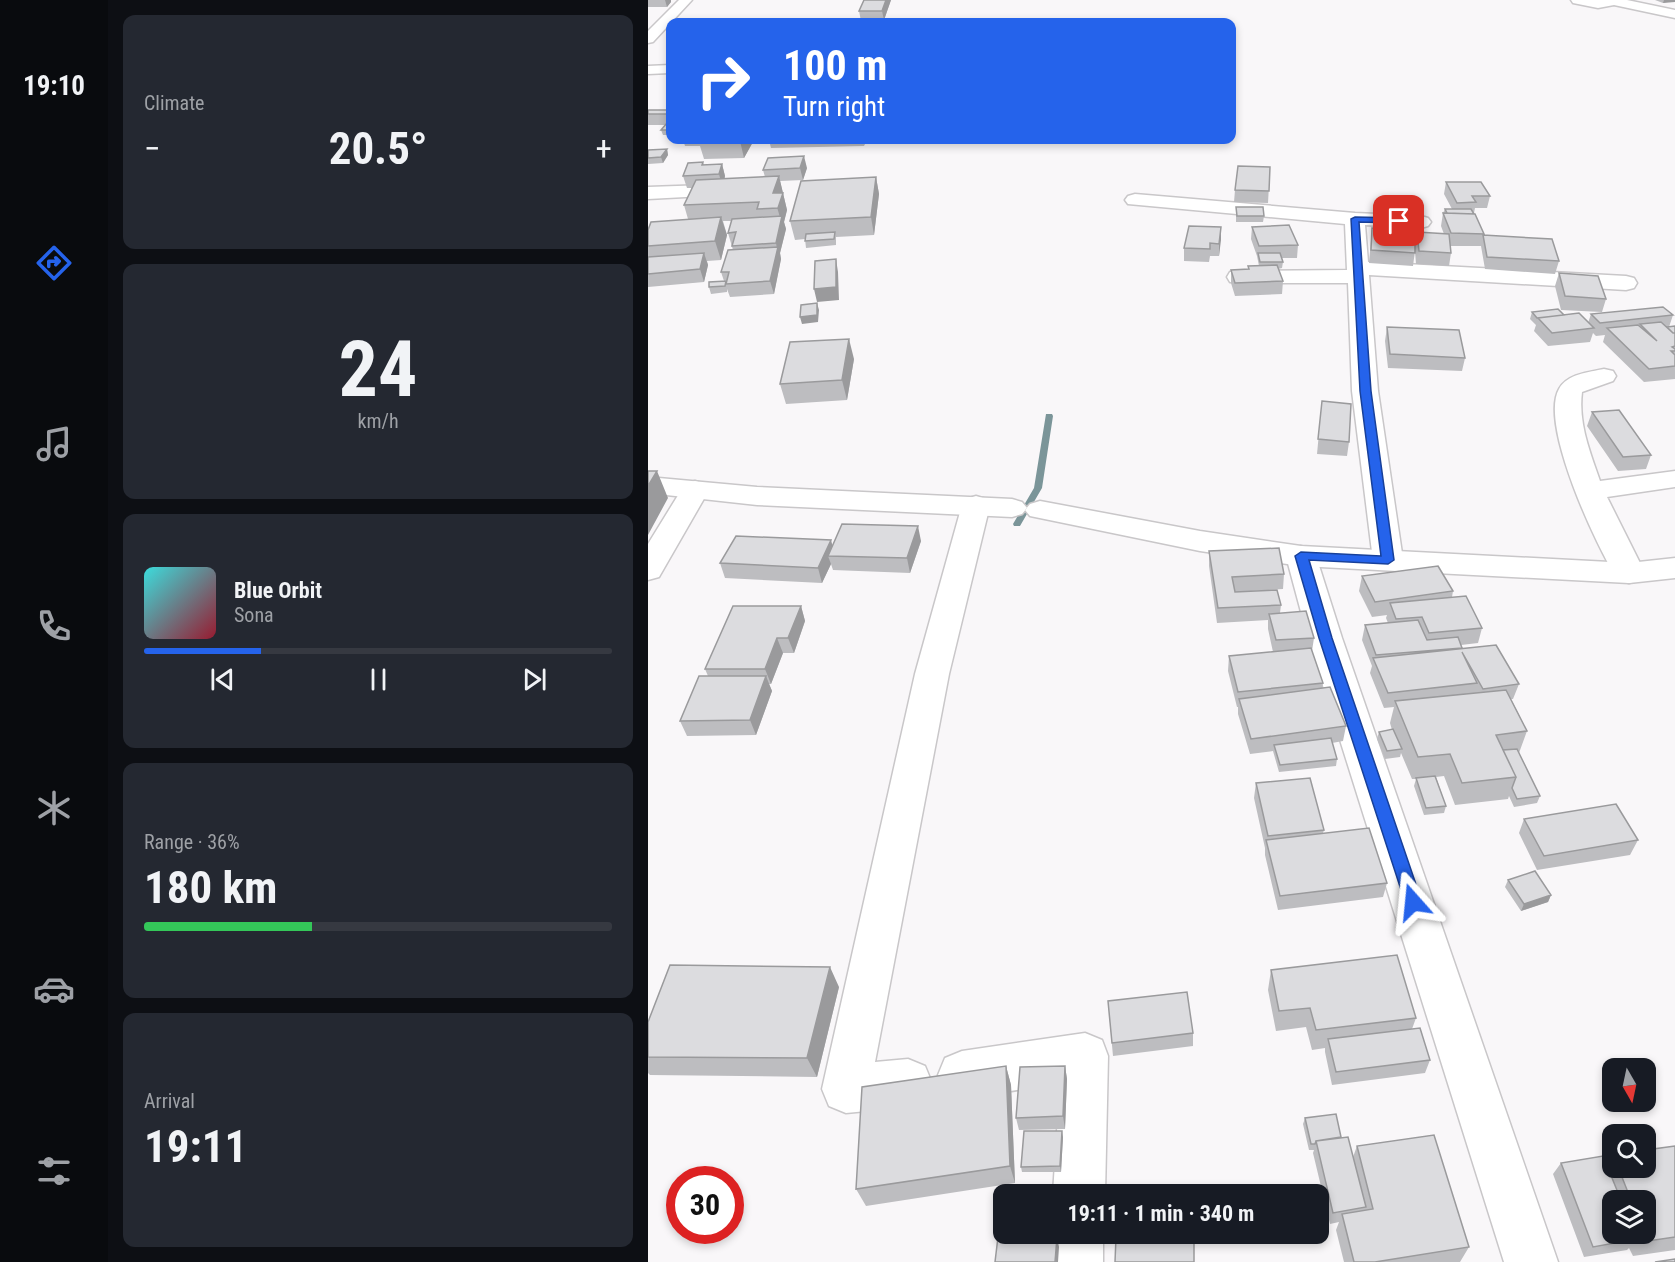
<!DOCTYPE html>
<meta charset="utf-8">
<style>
:root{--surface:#171b24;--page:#242831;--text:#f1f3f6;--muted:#9ea1a6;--line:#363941;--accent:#2563eb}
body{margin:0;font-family:"Roboto Condensed",sans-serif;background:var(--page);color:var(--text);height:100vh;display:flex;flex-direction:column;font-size:22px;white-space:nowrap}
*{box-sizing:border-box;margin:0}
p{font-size:20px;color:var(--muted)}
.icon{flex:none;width:33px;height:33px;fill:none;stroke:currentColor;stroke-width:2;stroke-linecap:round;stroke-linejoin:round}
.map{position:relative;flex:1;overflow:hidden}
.sheet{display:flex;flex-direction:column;gap:15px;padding:15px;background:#0d0f14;width:540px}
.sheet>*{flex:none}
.banner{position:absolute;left:18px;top:18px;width:570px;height:126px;border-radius:12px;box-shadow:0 3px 9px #0003;background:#2563eb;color:#fff;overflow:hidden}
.needle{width:39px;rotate:171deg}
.buttons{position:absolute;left:954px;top:1058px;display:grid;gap:12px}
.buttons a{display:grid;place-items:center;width:54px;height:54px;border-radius:12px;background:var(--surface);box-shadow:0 3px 9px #0003;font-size:30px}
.speed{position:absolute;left:18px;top:1166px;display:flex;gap:12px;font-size:30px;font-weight:700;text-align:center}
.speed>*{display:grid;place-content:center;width:78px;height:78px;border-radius:50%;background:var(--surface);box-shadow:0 3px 9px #0003;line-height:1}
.speed .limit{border:9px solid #d22;background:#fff;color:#111}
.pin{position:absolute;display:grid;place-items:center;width:51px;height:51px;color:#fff;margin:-26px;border-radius:12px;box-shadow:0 3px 9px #0006}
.me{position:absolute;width:66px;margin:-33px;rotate:342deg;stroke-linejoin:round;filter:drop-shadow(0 0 4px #0008)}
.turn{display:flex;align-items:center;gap:21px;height:126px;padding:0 18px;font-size:27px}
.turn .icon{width:78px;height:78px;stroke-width:2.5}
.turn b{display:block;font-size:42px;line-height:51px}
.big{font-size:45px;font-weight:700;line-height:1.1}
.sheet .tile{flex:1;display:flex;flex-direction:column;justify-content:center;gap:9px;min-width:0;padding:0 21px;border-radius:12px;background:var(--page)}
.sheet .dial{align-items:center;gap:0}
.dial b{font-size:78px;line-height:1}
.song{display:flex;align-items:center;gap:18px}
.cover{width:72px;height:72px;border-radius:9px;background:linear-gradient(135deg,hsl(180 70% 55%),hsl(350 70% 35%))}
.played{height:6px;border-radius:3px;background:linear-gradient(90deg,var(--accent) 25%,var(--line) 25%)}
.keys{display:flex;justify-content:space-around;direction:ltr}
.heat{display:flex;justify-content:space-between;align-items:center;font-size:33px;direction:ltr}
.charge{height:9px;border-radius:4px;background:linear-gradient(90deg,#34c759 36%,var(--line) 0)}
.trip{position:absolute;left:345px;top:1184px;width:336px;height:60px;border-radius:12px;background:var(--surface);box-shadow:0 3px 9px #0003;font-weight:700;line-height:60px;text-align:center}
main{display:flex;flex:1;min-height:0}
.tab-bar{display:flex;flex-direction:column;width:108px;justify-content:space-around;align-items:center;background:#090b0e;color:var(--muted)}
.tab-bar .icon{width:42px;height:42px}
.tab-bar .on{color:var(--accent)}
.tab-bar b{font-size:27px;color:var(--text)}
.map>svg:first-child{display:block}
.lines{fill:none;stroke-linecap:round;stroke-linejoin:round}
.stream{fill:#7b9599;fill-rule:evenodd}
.street-casing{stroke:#c9c7c9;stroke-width:3}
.secondary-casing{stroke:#c9c7c9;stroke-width:3}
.street{fill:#fff;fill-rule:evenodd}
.secondary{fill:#fff;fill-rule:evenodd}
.wall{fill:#bdbdc0;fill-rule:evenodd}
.shaded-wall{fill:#9a9a9c}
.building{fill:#dcdcdf;stroke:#9a9a9c;stroke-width:1.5}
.route{fill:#2563eb;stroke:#184099;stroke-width:1.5}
</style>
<main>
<nav class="tab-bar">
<b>19:10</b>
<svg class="icon on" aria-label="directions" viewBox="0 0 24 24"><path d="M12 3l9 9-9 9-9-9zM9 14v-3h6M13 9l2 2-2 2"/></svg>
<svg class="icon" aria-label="music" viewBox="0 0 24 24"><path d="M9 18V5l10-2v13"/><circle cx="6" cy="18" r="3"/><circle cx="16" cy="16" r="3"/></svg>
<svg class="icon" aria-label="phone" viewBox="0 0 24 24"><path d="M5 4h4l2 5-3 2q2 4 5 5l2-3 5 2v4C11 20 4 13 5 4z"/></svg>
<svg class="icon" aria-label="climate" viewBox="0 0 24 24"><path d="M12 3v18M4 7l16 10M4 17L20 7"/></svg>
<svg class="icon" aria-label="car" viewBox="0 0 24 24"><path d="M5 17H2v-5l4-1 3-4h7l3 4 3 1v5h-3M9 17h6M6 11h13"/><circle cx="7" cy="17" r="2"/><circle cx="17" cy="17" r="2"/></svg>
<svg class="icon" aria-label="filters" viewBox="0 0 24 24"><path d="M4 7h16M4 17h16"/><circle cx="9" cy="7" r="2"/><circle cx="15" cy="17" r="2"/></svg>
</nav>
<section class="sheet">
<div class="tile"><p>Climate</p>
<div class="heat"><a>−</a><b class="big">20.5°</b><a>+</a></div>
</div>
<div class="tile dial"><b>24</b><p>km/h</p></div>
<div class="tile">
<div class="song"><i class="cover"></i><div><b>Blue Orbit</b><p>Sona</p></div></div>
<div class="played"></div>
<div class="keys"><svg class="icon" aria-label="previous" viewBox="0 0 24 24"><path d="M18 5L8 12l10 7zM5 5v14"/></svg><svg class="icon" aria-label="pause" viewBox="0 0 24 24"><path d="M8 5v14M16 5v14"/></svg><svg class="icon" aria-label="next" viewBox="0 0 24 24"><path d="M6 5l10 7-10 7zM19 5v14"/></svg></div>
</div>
<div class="tile"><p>Range · 36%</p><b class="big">180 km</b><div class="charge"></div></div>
<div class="tile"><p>Arrival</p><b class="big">19:11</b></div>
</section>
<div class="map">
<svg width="1027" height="1262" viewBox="0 0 1027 1262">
<rect width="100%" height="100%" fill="#f9f7f9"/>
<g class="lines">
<path class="stream" d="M398 414H404L405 416 394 488 372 526H366L365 524 386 488Z"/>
<defs>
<path id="street" d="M923 0H979L1027 10V18L966 5 950 8 925 3Z
M22 65V73L0 74V66Z
M87 184 94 186 96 190 94 194 0 199V187Z
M487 194 707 213 773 216 780 218 783 222 780 226 773 228 717 225 720 262 978 276 986 278 989 283 986 288 978 290 721 275 730 391 755 560 751 567 740 570 729 567 725 560 704 391 700 283H590L582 282 579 277 582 272 590 271 699 270 697 224 480 204 477 200 480 196Z
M956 369 965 371 968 376 965 381 934 392C930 423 942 452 952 481L1027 471V487L959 497 997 573 992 580 981 583 970 580C949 548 891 424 911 389 919 374 941 372 956 369Z
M47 481 57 484 61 490 11 577 0 580V544L37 484Z
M328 496 338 499 342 505 301 674 227 1062 260 1059 277 1066 284 1083 277 1100 260 1107 198 1113 181 1106 174 1089 267 674 314 505 318 499Z
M653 546 664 549 668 556 694 638 910 1262H856L660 638 638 556 642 549Z
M437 1033 454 1040 460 1056 457 1194H405L412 1083 314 1099 297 1092 290 1075 297 1058 314 1051Z
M403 1233H455V1262H401Z"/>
<path id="secondary" d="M31 0H44L5 42 0 43V31Z
M0 477 109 487 364 499 374 502 379 508 374 514 364 517 109 505 0 493Z
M392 501 552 531 653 546 981 563 1027 558V578L981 583 653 566 552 551 382 516 377 510 382 504Z"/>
</defs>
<use href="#street" class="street-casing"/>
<use href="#secondary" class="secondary-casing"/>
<use href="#street" class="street"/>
<use href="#secondary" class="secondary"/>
</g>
<path class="wall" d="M0 0H23V2L19 7H0Z
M216 0H243L236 20 213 21 211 11Z
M1007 0H1027L1015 3Z
M0 110H22V135H15L13 130 17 125H0Z
M35 140H106L96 158 56 159 52 146H37Z
M121 140H219L216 146 123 148Z
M19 149 20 155 15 163 0 164V150Z
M55 162 56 165 74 164 77 176V179L117 177 115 170 159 168 155 180 132 181 139 210 136 222 138 229 132 253 133 259 126 294 82 297 79 289V292L63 294 61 287 76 281 73 272 85 250 80 233 84 221H75L79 235 73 260 59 261 60 265 56 282 0 287V230L40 219 36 205 44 188H39L35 176Z
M622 167 620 203 586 202 587 190Z
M228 177 231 194 226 235 188 237V245L158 248 157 239 147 240 142 221Z
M798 182 842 196 839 208H827L826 213 836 234V235L911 261 907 274 837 269 833 246H802L803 253 801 266 768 264 767 251 765 266 721 263 724 228 767 241 769 232 796 234 793 226 795 213 797 209H804L796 194Z
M588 207 616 216 615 222H588Z
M573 227 571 256H562L561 262 536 261V248Z
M604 227 650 245 649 258H634L635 262 634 268 630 269 635 281 634 294 587 296 583 283V270L600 269V266H611L609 256 603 239Z
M911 273 958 299 954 312 913 310 907 286Z
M884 312 940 323 943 314 1025 315 1021 327H1027V379L996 382 955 342 957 335 948 336 945 333 942 342 900 346 886 331 888 325 882 319Z
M739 327 817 358 814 371 740 368 737 341Z
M206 359 199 400 138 404 132 384Z
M674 401 701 442 699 456 669 454Z
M944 412 1003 455 998 469 970 471 939 426Z
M273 541 262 573 185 570 183 564 174 583 77 578 72 563 185 546Z
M561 551 636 574 635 589 587 592 633 605 632 613 666 638 664 651 675 683 674 688 698 726 695 741 684 743 689 759 688 766 631 772 625 751 602 754 590 714V707H589L580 671 581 656 625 652 620 629V620L569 623 561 566Z
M714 576 805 591 804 597 834 628 830 643 813 645 814 649 871 684 865 699H863L879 731 871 753 892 796 889 803 866 807 861 796 860 799 807 805 796 776 788 777 798 806 796 813 776 815 766 786 768 779H764L753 753 752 757 737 759 729 739 731 732 744 730 742 723 746 707 736 708 722 673 724 666 714 640 717 625 740 623 738 618 739 615 724 617 711 591Z
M153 606 157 621 146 653H135L123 684H121L124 691 108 735 39 736 32 721 60 676 57 669Z
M608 783 676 830 675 833 739 883 735 897 630 910 617 855V848L606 798Z
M876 819 990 840 982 855 889 870 871 833Z
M860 880 903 895 900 902 873 911 857 887Z
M623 970 768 1018 764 1029 782 1060 777 1073 684 1085 677 1052V1048L664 1050 658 1027 628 1031 620 990Z
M191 987 169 1077 2 1075 0 1073V1022Z
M460 1001 545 1033V1046L465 1056Z
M358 1066 363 1085 367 1183 218 1206 208 1189Z
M417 1066 419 1079 417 1129 371 1130 368 1118Z
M657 1118 693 1137 705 1157 709 1146 821 1247 812 1262H696L688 1230 691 1222 682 1224 665 1153 666 1150H661L655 1124Z
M415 1137 413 1172H374L373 1167Z
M1027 1146V1250L985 1256 981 1248 979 1250 936 1257 905 1174 913 1163 958 1164 964 1155V1167H998ZM964 1200H998V1233H964Z"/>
<path class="shaded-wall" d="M17 0H23V2L19 7Z
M238 0H243L236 20 234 11Z
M1016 0H1027V2L1015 3Z
M92 140H106L96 158 92 141Z
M19 149 20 155 15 163 13 157Z
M156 156 159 168 155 180 152 168Z
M74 164 77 176 74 186 71 174Z
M131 176 139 210 136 222 138 229 132 253 133 259 126 294 122 281 129 249 128 243 133 221 125 193Z
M228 177 231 194 226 235 223 217Z
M73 217 79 235 73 260 67 241Z
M573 227V240L571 256V244Z
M56 253 60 265 56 282 52 269Z
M188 259 190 272 191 300 169 302 166 289Z
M169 303 171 310 170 322 154 324 152 317Z
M201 339 206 359 199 400 194 380Z
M9 471 20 498 0 535V486Z
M270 526 273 541 262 573 259 558Z
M183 540 187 555 180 556 183 564 174 583 170 568Z
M153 606 157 621 146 653 140 638Z
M129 638 135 653 123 684 117 669Z
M118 676 124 691 108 735 102 720Z
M903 895 900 902 873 911 876 904Z
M182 967 191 987 169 1077 159 1058Z
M358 1066 363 1085 367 1183 362 1166Z
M417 1066 419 1079 417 1129 415 1116Z
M414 1131 415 1137 413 1172 412 1166Z
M409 1237 411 1247 410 1262H407Z"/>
<path class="building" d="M216 0H238L234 11H211Z
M0 110H22V114H0Z
M19 123H22V130H13Z
M53 140H92V141L51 142Z
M19 149 13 157 0 158V150Z
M156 156 152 168 115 170 120 158Z
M55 162 54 165 74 164 71 174 35 176 40 163Z
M590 166 622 167 621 191 587 190Z
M131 176 125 193H135L130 208 109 209 111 202 36 205 48 180Z
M228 177 223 217 142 221 153 181Z
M798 182H833L842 196H824L828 202 809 203Z
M588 207H615L616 216H589Z
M797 209H823L826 214 799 213Z
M795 213 827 214 836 234 803 233Z
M134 216 128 243 84 246 88 232 80 233 84 219Z
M73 217 67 241 0 246V230L3 222Z
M641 225 650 245 611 246 604 227Z
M541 226 573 227 571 244 562 243V249L536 248Z
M724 228 767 231V253L723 250Z
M187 232 186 239 157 241 158 234Z
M769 232 801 234 803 253 771 251Z
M835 235 904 239 911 261 839 257Z
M130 247 122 281 78 284 81 272H73L80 250Z
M56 253 52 269 0 274V257Z
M610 253H632L635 262H612Z
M188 259V287L166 289 167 261Z
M629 265 635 281 587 283 583 270 601 269 600 266Z
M911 273 950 276 958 299 917 296Z
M78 281 77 286 61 287V282Z
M169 303V315L152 317 153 305Z
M1015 307 1025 315 952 323 943 314Z
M910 309 916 315 889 318 884 312Z
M931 313 946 328 904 333 890 318Z
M1013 322 1025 333H1027V346L1024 347 1027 349V351H1023L1027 355V366L1001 369 959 328 990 325 1009 341 992 324Z
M1027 326V333H1025L1019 327Z
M739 327 811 330 817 358 742 354Z
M201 339 194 380 132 384 142 342Z
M674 401 703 404 701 442 670 439Z
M971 410 1003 455 975 457 944 412Z
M0 471H9L0 486Z
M194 524 270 526 259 558 180 556Z
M88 536 183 540 170 568 72 563Z
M631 548 636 574 584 577 587 592 629 590 633 605 570 608 561 551Z
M790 566 805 591 727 602 714 576Z
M818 596 834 628 781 633 774 617 748 619 742 603Z
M85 606H153L140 638H129L117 669H57Z
M658 611 666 638 628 640 621 614Z
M770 620 779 640 810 637 814 648 728 655 717 625Z
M848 645 871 684 835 689 814 652 829 683 740 693 725 658Z
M663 648 675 683 590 692 581 656Z
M51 676H118L102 720 32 721Z
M682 687 698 726 603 739 591 699Z
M858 690 879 731 848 735 868 777 814 783 802 754 770 757 747 701Z
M745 729 754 749 739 751 731 732Z
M683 738 689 759 632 765 626 745Z
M869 749 892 796 869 799 864 788 868 777 855 750Z
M787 776 798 806 778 808 768 778Z
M662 778 676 830 620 836 608 783Z
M968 804 990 840 896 856 876 819Z
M721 828 739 883 632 896 618 840Z
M887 871 903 895 876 904 860 880Z
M749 955 768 1018 668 1030 662 1008 631 1011 623 970Z
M22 965 182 967 159 1058 0 1057V1022Z
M539 992 545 1033 464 1043 460 1001Z
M772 1028 782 1060 688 1072 680 1039Z
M358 1066 362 1166 208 1189 214 1087Z
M417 1066 415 1116 368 1118 372 1067Z
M688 1114 693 1137 668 1141 667 1144H663L657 1118Z
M376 1131H414L412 1166 373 1167Z
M786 1135 821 1247 727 1262H706L694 1214 725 1209 709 1146Z
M700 1137 718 1207 685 1213 668 1141Z
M1027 1146V1237L1000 1241 997 1233 998 1200H983L970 1167H998V1150Z
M955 1156 973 1200H964V1233H987L989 1239 945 1247 913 1163Z
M350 1237H409L407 1262H347Z
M468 1237 546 1238V1262H467Z
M1027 1259V1262H1007Z"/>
<path class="route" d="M707 217 751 218 755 221 751 223 711 222 723 391 746 560 740 564 661 560 684 638 774 902 771 908 765 910 759 908 757 902 671 638 647 556 653 552 733 556 712 391 703 219Z"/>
</svg>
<div class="buttons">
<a><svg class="needle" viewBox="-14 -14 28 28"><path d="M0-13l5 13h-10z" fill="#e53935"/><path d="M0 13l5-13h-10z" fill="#9ea1a6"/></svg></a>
<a><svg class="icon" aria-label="search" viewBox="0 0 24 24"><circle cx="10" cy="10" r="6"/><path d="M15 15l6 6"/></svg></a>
<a><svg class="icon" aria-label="layers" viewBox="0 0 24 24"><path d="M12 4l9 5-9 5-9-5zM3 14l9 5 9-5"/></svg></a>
</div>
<div class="speed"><div class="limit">30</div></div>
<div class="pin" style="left:751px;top:221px;background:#d93025"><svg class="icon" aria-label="arrive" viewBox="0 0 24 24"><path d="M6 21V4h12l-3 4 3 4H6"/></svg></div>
<svg class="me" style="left:765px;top:902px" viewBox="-20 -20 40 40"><path d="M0-17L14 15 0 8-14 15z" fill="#2563eb" stroke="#fff" stroke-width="4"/></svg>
<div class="trip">19:11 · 1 min · 340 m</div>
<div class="banner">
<div class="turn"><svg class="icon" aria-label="right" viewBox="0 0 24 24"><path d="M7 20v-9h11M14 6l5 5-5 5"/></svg><div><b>100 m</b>Turn right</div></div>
</div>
</div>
</main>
